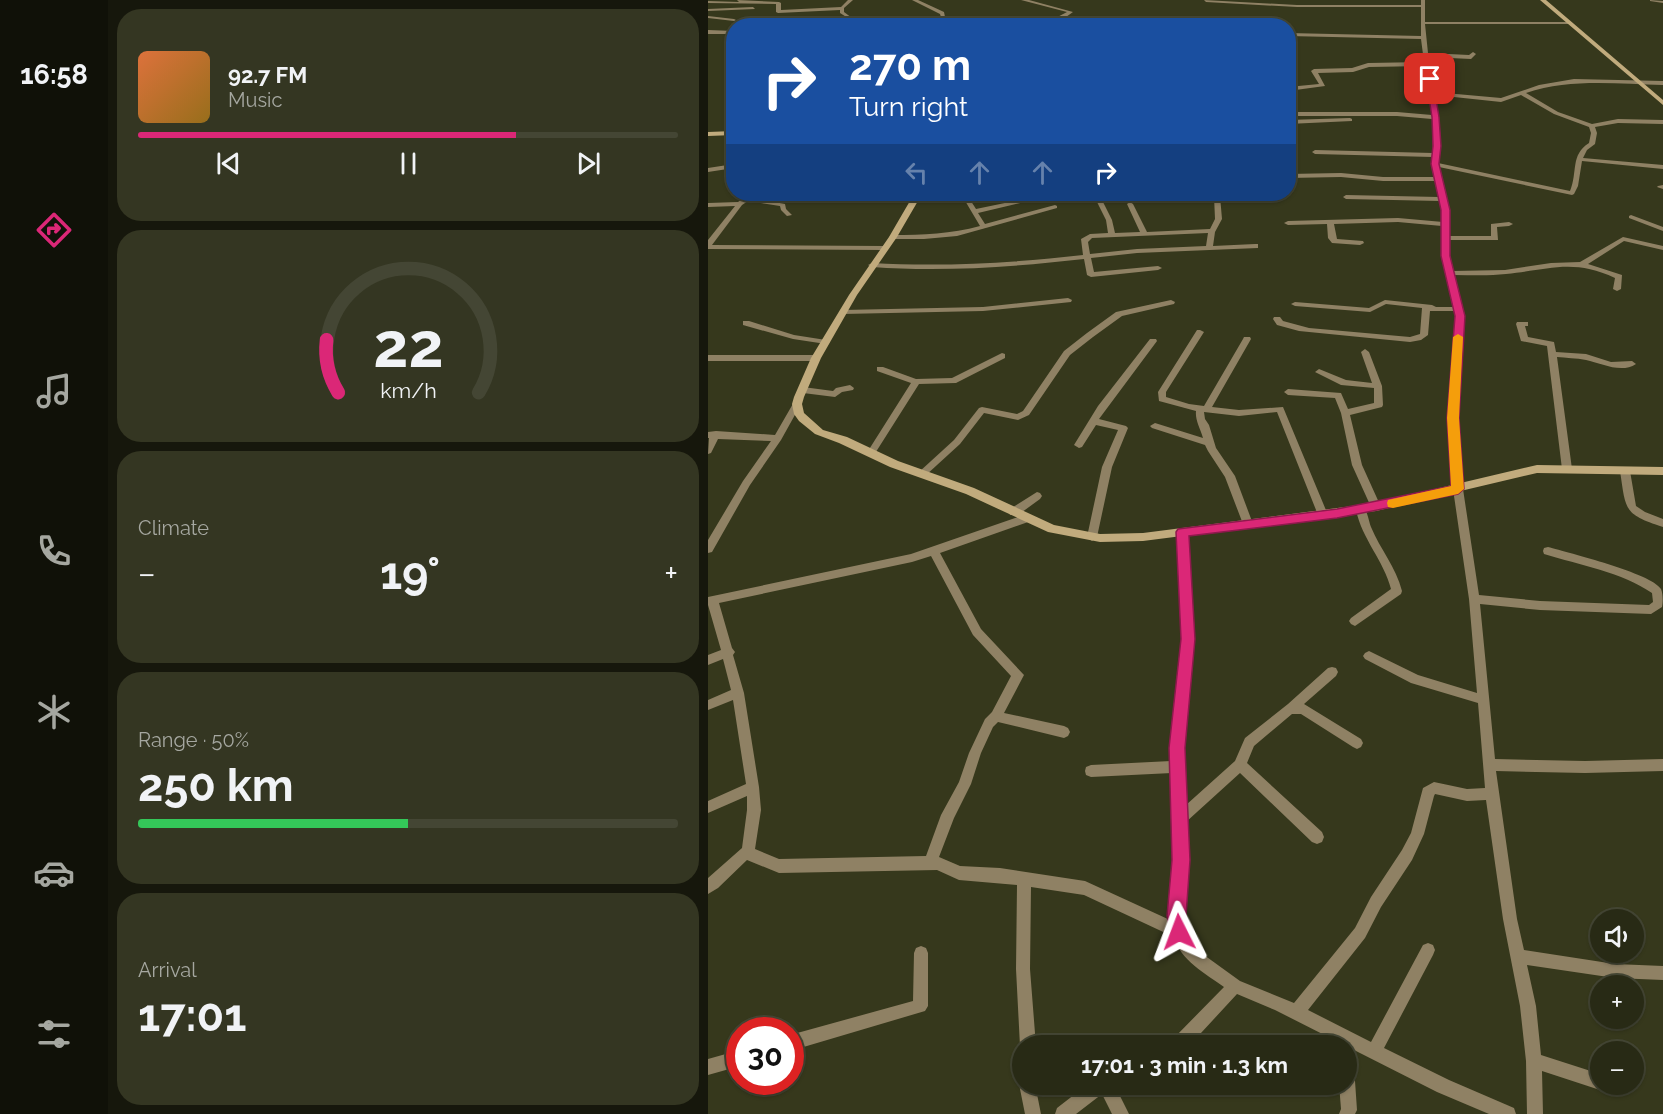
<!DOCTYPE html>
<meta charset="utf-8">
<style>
:root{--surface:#282a15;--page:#343622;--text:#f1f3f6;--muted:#a5a7a0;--line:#444634;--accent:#db2777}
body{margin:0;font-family:Raleway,sans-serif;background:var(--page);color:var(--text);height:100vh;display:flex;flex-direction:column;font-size:22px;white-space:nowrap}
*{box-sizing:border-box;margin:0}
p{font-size:20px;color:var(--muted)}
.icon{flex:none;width:33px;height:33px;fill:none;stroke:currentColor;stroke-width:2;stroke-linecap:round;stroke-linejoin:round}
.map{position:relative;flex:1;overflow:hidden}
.sheet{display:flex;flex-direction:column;gap:9px;padding:9px;background:#16170c;width:600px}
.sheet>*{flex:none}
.hud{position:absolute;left:18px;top:18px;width:570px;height:183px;border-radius:24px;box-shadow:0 2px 4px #0004,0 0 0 2px var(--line);background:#1a4fa0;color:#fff;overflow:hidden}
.fabs{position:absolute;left:882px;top:909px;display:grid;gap:12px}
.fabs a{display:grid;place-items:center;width:54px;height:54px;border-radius:50%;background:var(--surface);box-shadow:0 2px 4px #0004,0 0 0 2px var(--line);font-size:30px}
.speed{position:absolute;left:18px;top:1017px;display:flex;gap:12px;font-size:30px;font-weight:700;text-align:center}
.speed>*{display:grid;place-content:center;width:78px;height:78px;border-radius:50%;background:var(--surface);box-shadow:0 2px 4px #0004,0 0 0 2px var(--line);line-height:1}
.speed .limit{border:9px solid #d22;background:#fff;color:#111}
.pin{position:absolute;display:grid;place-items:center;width:51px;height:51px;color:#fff;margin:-26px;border-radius:12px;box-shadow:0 3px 9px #0006}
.me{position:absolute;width:66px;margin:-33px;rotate:357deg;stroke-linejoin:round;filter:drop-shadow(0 0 4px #0008)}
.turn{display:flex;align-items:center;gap:21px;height:126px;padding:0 24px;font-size:27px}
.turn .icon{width:78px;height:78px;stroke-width:2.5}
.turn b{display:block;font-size:42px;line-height:51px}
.lanes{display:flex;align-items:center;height:57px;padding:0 24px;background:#0003;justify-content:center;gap:30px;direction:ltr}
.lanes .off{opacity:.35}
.big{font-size:45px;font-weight:700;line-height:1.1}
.sheet .widget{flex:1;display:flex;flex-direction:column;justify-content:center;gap:9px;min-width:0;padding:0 21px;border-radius:24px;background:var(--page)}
.sheet .dial{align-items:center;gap:0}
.dial svg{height:156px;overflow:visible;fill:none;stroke:var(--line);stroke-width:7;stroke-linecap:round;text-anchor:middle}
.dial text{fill:var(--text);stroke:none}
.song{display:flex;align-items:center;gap:18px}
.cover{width:72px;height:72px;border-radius:9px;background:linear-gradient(135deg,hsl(20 70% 55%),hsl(40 70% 35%))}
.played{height:6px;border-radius:3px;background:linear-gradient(90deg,var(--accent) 70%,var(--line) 70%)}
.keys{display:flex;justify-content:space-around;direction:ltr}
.heat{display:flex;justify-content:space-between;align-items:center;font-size:33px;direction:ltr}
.charge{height:9px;border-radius:4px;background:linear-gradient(90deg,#34c759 50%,var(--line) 0)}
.trip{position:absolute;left:304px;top:1035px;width:345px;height:60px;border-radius:30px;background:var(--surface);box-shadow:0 2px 4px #0004,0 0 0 2px var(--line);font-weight:700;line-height:60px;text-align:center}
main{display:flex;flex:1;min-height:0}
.dock{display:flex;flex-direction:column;width:108px;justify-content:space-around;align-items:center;background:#101108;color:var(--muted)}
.dock .icon{width:42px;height:42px}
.dock .active{color:var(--accent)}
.dock b{font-size:27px;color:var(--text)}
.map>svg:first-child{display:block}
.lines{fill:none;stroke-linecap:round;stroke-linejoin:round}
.street{fill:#8f8164;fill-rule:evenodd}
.secondary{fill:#c1ab7d;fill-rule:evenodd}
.route{fill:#db2777;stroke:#8e194d;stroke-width:1.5}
.slow{fill:#f59e0b}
</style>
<main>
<nav class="dock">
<b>16:58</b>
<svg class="icon active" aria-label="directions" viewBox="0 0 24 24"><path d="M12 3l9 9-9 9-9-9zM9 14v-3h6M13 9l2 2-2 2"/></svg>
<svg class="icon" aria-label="music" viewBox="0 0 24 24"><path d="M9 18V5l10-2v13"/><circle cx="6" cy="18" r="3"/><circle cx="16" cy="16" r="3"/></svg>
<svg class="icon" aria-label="phone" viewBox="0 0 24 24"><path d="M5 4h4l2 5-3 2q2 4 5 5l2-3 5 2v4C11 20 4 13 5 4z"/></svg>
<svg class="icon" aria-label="climate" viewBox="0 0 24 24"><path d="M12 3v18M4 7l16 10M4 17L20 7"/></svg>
<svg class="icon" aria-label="car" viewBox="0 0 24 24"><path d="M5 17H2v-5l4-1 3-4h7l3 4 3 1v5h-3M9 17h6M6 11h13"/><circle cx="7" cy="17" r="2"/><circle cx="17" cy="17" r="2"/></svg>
<svg class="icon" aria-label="filters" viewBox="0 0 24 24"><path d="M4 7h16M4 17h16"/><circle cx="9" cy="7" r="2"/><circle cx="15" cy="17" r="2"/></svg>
</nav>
<section class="sheet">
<div class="widget">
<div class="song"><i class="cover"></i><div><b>92.7 FM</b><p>Music</p></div></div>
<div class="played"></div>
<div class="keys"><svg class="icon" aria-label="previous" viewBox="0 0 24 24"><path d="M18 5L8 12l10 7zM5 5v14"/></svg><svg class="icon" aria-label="pause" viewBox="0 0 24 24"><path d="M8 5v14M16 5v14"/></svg><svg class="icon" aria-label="next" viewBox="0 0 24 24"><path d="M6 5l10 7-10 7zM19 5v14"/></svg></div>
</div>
<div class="widget dial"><svg viewBox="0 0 100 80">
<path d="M14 69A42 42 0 1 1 86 69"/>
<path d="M14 69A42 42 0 0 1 8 42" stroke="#db2777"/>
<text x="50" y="56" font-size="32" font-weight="700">22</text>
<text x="50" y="72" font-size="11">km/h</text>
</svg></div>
<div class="widget"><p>Climate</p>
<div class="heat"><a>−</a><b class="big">19°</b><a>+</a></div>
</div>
<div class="widget"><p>Range · 50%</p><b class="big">250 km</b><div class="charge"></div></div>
<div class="widget"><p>Arrival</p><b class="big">17:01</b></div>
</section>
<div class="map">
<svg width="955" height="1114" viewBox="0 0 955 1114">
<rect width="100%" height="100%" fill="#36381c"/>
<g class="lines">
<path class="street" d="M29 0 71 2 73 3V10L133 7 140 0H145L136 8V12L144 18V26H139L140 18 132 13V10L70 13 68 12V4L0 3V1L31 2Z
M204 0H210L236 12 237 17 232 26H227L233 17 232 14Z
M313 0H321L365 12C344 27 339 26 314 21L312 19 338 23 359 12Z
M496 0 589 5H713V0H717V22H862L864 23 862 24H717L720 53 761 55 765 52 768 54 763 59 721 57 726 92 793 98 831 85 866 79 955 81V85C909 84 862 78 818 93L850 112 884 124 910 119 955 120V124L910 123 887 127 889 133 887 144 879 150 875 158 955 165V169L874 161 870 186 866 194 864 195 731 167 741 211 742 236H783V224L801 222 805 224 801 226 789 227 790 240H742V256L745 271 797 270 843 263 872 262 915 237 955 246V250L916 241 880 264 914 275 913 289 909 291 905 289 907 278C865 258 840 270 798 274 781 276 763 275 746 275L756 316 750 418 755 489 771 595 832 601 941 605 945 602 944 593C913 572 872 565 836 554L835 551 836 548 840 547C861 553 943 573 953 589 955 594 955 602 954 607L943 614 832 610 772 604 787 759 877 761 955 759V771L877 773 788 771 809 919 816 950 907 964 955 966V980L907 978 819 965 828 1006 833 1055 892 1074V1084H918L919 1088 917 1094 911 1096 894 1089 892 1090 834 1071 835 1114H819L818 1061 812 1006 795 919 778 800 759 801 727 794 726 796 716 834 704 860 673 907 657 938 600 1010 663 1042 715 945 720 943 725 945 727 950 725 955 676 1048 741 1080 806 1108 808 1114H781L729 1092 567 1010 529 994 481 1046H462L464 1040 516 987C498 974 472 960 466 937L376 895 323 887 322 969 328 1046H315V1052L312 1046 308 969 309 885 251 880 229 870 71 873 39 860 10 888 0 894V878L34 848 39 810V796L0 813V801L38 784 25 700 0 710V700L23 690 15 659 0 665V655L13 650 0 605V597L203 554 319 514 323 515 324 518 323 521 232 553 273 629 316 675 296 713 356 726 360 728 362 732 360 736 356 738 290 722 285 727 273 753 263 784 246 818 231 857 252 866 292 868 377 881 462 920 466 860 464 773 383 777 378 775 377 771 378 767 383 765 463 761V748L474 639 469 532 474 528 479 532 486 639 475 748 478 805 527 761 537 738 580 704 620 668 624 667 628 668 630 672 628 676 596 704 653 739 655 743 653 747 649 749 645 747 593 714H584L546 746 539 763 614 832 616 837 614 842 609 844 604 842 532 773 478 822 480 860 475 916 480 937 496 955 532 981 586 1003 647 928 663 897 694 850 703 833 715 788 726 782 759 789 777 788 770 703 703 683 657 659 655 656 657 653 661 651 710 675 769 693 761 599 745 489 740 418 748 316 747 311H722L720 335 713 340 702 342 591 331 569 325 565 319 566 317H572L575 321 601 328 702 337 712 334 714 308 678 304 662 312 587 306 583 304 587 302 661 308 677 300 724 305 728 307H746L734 256V226L690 222 626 224 629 239 655 241 656 243 652 245 624 243 620 238 619 224 580 225 576 223 580 221 690 218 735 222 732 201 638 199 635 197 638 195 731 197 728 181H675L633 177 580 178V174L633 173 675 177H727L724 164 725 157 607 154 604 152 607 150 725 153 724 119 689 116H580V112H689L724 115 717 66 661 67 645 72 610 73 617 86 580 91V87L611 84 603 71 606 69 644 68 660 63 716 62 713 39 580 36V33L713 36V7H589L498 2ZM727 95 793 102 813 95 846 114 881 127 883 133 881 143C862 155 870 172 862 191L730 163 732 146ZM223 556 265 635 303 676 284 712 277 719 261 753 251 782 233 815 218 856 71 859 47 849 53 810 51 787 36 693 25 655 27 652 24 648 11 603 204 562Z
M942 0 955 1V3L942 1Z
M45 7 47 9 0 11V9Z
M0 16 26 19 28 20 26 21 0 18Z
M0 30 26 31V34H0Z
M642 118 644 119V121L580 124V120Z
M26 164V168L0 172V168Z
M955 185V189L949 187 950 186Z
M41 194H48L44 198 77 204 78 209 84 215 79 216 73 210 72 206 40 201 34 205 4 245 176 246 180 248 176 250 0 249V240L27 206 0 207V203L30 202Z
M175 194H212L209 196H178Z
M340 194H350L270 213 277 224 347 205 349 206V208L249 236 216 239H185L181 237 185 235C215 235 243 234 272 226L256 199 257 198H261L268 209Z
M509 194 512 196 514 219 507 232 505 246 547 244H550V248L429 253 383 258 386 272 450 266 454 268 450 270 383 277 379 275 376 259C306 267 234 272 164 267L160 265 164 263C234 267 306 263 375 255L373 239 382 234 400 233 398 220 388 200 389 199 394 200 404 220 407 233 432 232 419 204 422 202 425 204 439 232 502 229 507 219 506 196ZM500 233 498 246 429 249 382 254 380 242 384 238Z
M923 215 955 227V231L921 218V216Z
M360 298 364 300 363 302 275 311 135 314 131 312 135 310 275 307Z
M463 300 467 302 466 304 414 316 385 337 362 355 321 415 310 420 276 413 252 444 217 476H211L209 474 211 472 246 440 271 408 274 407 309 414 315 411 356 351 379 333 408 312Z
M35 321H41L86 335 118 340 122 342 118 344 85 339 35 325Z
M809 322H820V326H817L820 337 846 342 848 352 878 354 903 362 924 361 928 364C913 374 893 363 878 360 868 358 858 358 849 357L864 469 862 471 859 472 854 469 839 346 813 341 808 324Z
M489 330H492L496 332 458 392V397L481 404 496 406 535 339 536 337H542L543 339 504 407 531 410 575 407 620 515 619 518H611L610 515 569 412 531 416 496 412 497 419 501 425 508 448 527 476 545 524 540 528 535 524 517 477 500 451 497 445 444 428 442 426 447 423 495 438C492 428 487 420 488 411L451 401 450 392Z
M442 339H448L449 341 391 419 418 426 420 428 404 467 389 537 384 541 379 537 394 467 410 430 388 425 374 447 371 448 366 445 390 406Z
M657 349 661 352 674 386 675 405 674 407 642 415 654 465 673 507 668 511 663 507 644 465 633 413 627 398 580 395 576 392 580 389 633 393 640 409 666 403V388L633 385 607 372 611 369 638 380 664 383 653 352Z
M294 353 297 354V358L248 383 211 384 166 455H160L158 453 160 451 203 383 169 371V367H175L208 379 244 378Z
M0 355H108L112 358 108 361H0Z
M142 385 146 388 145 390 134 392 127 397 95 393 91 390 95 387 125 391 128 388Z
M89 401 93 404 73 440 42 485 4 552 0 553V540L35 481 63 441 10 439 3 453 0 454 1 438H0V432L8 431 67 435 86 402Z
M917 468 922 471 928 506 937 512 955 519V527C915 514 918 510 912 471Z
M329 492 332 493 334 496 332 499 310 515H302L301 512 302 509Z
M653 506C660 510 660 519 663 527 672 549 688 567 694 591L693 594 647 626 643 624 641 621 643 618 683 589C676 561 654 539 648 510Z
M213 946 218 948 220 953V1006L217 1011 82 1051V1035L205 1001 206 953 208 948Z
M32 1050V1066L0 1075V1059Z
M639 1073 645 1075 647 1081 649 1110 647 1114H631L633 1109 631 1084H639Z
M313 1078H315V1084H327L333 1114H317L311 1084Z
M380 1084H406L421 1114H404L394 1094 368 1114H347L349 1108Z"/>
<path class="secondary" d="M832 0H838L955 100V105Z
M26 131V135L0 136V132Z
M206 194H214L189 237 149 295 113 358 96 397 94 404 96 413 115 430 139 437 190 461 266 488 346 525 392 534 435 533 668 503 829 465 955 467V475L829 473 668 511 435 541 392 542 340 532 258 494 182 467 131 443 107 434 91 421 86 414 84 404 86 397 103 358 141 295 181 237Z"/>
</g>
<path class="route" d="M722 77 725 79 731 117 733 146 731 164 742 210V256L757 316 751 418 756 489 750 494 629 518 481 536 487 639 477 748 482 860 478 916 480 932 477 939 471 942 464 939 459 916 464 860 461 748 473 639 468 532 470 529 629 509 743 486 739 418 747 316 733 256V210L723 164 725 146 724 117 718 79Z"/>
<path class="slow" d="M750 334 755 337 751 418 756 489 750 494 685 508 680 507 679 503 680 500 743 486 739 418 745 337Z"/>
</svg>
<div class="fabs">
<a><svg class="icon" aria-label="sound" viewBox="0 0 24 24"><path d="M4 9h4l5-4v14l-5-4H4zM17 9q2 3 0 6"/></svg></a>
<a>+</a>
<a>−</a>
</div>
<div class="speed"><div class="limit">30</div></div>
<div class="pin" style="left:722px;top:79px;background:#d93025"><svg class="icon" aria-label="arrive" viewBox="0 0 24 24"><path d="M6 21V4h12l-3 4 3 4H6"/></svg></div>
<svg class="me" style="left:471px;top:932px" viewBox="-20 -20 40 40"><path d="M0-17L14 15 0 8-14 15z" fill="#db2777" stroke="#fff" stroke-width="4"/></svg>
<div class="trip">17:01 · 3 min · 1.3 km</div>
<div class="hud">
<div class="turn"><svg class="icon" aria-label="right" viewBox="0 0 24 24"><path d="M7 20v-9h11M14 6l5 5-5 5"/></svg><div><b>270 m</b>Turn right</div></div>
<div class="lanes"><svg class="icon off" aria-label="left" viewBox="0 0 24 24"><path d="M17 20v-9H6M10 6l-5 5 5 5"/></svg><svg class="icon off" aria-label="ahead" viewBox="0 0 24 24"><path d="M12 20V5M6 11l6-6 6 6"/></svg><svg class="icon off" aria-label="ahead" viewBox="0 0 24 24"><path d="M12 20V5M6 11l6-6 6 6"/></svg><svg class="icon" aria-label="right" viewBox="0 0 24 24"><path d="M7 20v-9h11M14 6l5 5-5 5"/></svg></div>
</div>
</div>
</main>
